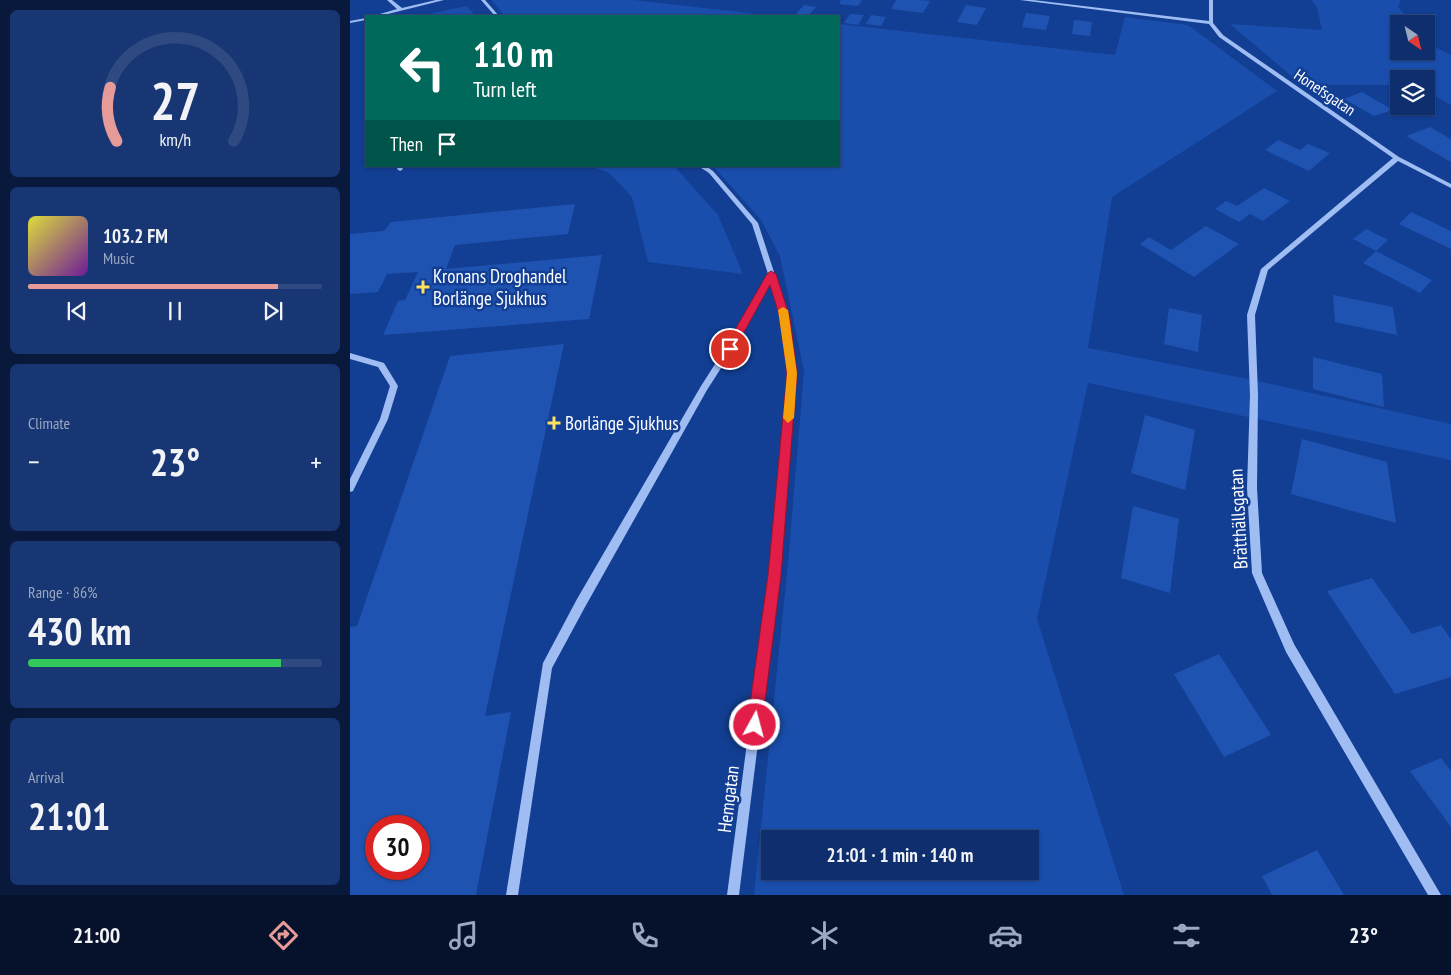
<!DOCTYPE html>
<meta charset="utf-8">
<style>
:root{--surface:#0e2e6e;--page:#173673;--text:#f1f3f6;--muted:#9ba8c2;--line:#2e4a81;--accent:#e69b98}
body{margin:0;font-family:"PT Sans Narrow",sans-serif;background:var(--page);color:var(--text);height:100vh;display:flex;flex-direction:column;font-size:19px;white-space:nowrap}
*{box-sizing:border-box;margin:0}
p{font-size:16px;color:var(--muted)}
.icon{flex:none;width:28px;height:28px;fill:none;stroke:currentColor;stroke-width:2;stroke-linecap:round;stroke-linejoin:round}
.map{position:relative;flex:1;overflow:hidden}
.drawer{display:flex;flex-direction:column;gap:10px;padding:10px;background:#08193c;width:350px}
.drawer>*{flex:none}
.banner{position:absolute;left:15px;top:15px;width:475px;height:152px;border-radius:0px;box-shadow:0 1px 4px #0004,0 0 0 1px var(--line);background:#00695c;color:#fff;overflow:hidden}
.needle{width:32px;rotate:145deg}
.controls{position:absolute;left:1040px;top:15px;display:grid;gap:10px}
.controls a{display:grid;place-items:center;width:45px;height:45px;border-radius:0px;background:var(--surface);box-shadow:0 1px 4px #0004,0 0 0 1px var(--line);font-size:25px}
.speed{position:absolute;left:15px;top:815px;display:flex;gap:10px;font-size:25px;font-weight:700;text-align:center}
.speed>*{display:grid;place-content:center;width:65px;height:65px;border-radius:50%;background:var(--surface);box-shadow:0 1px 4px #0004,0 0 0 1px var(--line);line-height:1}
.speed .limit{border:8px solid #d22;background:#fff;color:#111}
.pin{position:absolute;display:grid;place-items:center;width:42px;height:42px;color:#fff;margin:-21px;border:2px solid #fff;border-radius:50%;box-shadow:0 1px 5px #0007}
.me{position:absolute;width:55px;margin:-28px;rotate:7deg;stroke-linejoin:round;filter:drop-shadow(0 0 4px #0008)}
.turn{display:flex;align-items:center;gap:18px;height:105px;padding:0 25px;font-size:22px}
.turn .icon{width:65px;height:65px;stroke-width:2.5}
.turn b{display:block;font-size:35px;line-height:42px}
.then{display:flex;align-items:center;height:48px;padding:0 25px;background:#0003;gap:10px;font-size:19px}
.big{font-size:38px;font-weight:700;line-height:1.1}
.drawer .tile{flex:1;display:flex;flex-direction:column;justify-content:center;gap:8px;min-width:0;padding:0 18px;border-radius:8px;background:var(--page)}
.drawer .dial{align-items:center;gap:0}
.dial svg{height:130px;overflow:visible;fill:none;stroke:var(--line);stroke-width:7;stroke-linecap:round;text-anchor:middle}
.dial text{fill:var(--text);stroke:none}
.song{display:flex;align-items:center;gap:15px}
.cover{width:60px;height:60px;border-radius:8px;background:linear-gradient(135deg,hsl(60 70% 55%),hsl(280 70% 35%))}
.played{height:5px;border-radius:2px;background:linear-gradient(90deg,var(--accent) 85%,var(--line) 85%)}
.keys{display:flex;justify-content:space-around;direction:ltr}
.heat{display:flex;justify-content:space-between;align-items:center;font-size:28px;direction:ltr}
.charge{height:8px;border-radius:4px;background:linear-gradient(90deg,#34c759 86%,var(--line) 0)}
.trip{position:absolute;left:411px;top:830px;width:278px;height:50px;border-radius:0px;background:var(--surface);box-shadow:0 1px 4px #0004,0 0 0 1px var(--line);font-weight:700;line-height:50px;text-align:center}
.menu{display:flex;height:80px;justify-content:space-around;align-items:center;background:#06122c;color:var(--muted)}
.menu .icon{width:35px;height:35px}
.menu .current{color:var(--accent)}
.menu b{font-size:22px;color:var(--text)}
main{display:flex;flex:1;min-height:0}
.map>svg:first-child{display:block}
.green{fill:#194ead;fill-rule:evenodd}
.building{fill:#1f53b2;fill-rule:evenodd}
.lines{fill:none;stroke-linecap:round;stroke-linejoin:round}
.minor{fill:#9fbdf3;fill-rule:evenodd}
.route{fill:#e11d48;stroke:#92132f}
.slow{fill:#f59e0b}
.poi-dot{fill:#ffe061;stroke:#123e93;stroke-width:2}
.labels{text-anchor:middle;stroke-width:5;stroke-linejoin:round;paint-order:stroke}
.far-street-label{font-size:16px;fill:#fff;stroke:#123e93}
.poi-label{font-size:19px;fill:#fff;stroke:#123e93;text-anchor:start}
.street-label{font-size:19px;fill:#fff;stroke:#123e93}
</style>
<main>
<section class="drawer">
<div class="tile dial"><svg viewBox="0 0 100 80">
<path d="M14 69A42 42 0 1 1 86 69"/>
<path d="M14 69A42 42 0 0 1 10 36" stroke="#e69b98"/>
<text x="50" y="56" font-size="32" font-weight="700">27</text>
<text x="50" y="72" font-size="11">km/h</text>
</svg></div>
<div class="tile">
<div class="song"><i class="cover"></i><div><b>103.2 FM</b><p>Music</p></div></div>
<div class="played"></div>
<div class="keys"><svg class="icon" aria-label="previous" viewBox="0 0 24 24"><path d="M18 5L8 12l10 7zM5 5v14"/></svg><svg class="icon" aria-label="pause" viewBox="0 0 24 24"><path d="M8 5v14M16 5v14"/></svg><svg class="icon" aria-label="next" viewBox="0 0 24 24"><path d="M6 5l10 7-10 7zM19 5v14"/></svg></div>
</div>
<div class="tile"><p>Climate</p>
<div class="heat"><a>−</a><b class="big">23°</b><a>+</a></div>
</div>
<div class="tile"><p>Range · 86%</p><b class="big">430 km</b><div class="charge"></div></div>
<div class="tile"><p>Arrival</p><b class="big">21:01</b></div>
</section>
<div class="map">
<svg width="1101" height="895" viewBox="0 0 1101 895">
<rect width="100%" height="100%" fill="#123e93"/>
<path class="green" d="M141 0H284L425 16H155Z
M961 0H1051L1048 7 1064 24H1049V51H1076V37L1087 48 1101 55V105L1076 91V79H1049V85H952L880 24 972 30 967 7Z
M116 6 126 16H70Z
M775 17 838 25 927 91 762 197 738 348 903 380 1101 424V460L738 383 687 619 774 895H404L438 563 454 371 430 256 411 220 363 166H489V24L765 55ZM420 839H680V871H420Z
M240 166H324L368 215 393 274 298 262 282 197 259 173Z"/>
<path class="building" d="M491 0H512L508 6 489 4Z
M546 0H569L580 1 573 13 541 9Z
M454 5 466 7 458 16H444Z
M616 5 636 8 627 25 607 22Z
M676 13 700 16 696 30 672 27Z
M500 14 514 15 508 25 494 23Z
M521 15 536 17 531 26 516 24Z
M724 20 742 22 740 36 722 34Z
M1012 92 1043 110 1024 116 994 99Z
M1080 127 1101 139V162L1056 136Z
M928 140 950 150 958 144 980 153 959 171 915 150Z
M914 188 940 201 913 221 900 214 889 222 865 209 876 201 887 206Z
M225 204 218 234 105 245 96 269 252 255 239 319 33 335 48 301 55 300 68 272 37 274 28 292 0 294V234L34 231 41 222Z
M1061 212 1101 231V249L1049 224Z
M856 226 889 244 844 277 790 244 799 237 821 250Z
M1016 229 1038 240 1026 251 1003 239Z
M1026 251 1082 280 1070 293 1013 263Z
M983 295 1043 307 1047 335 985 322Z
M819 308 852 315 848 352 814 344Z
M214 344 135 716 161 712 126 895H0V627L7 626 100 356ZM26 826H69V869H26Z
M963 357 1032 374 1034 407 963 389Z
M795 415 845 430 835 490 781 473Z
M952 439 1037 462 1046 523 941 494Z
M783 506 829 519 820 593 771 578Z
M1022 578 1062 634 1091 625 1101 639V677L1045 694 977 591Z
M869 654 921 735 874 757 824 674Z
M1091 758 1101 771V827L1060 771Z
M967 850 994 895H922L912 876Z"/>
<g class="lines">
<path class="minor" d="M37 0H42L52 8 86 0H94L30 16H23L47 9Z
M131 0H135L149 16H145Z
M670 0H683L859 21V0H863V23L873 35 1049 157 1101 184V188L1099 187 1048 161 918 270 905 315 908 395 907 488 912 573 944 644 1091 895H1078L936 652 902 573 897 488 900 395 897 315 911 269 1043 158 869 37 859 24Z
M16 18V20L0 23V21Z
M48 166H54L52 170 50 171 47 169Z
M348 166H356L363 171 408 223 439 318 446 373 429 575 389 895H377L419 575 438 373 431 318 420 282 382 351 357 390 235 607 202 668 168 895H156L193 663 227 599 351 386 376 347 418 274 402 224 359 173Z
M0 353 34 363 48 386 38 419 3 491 0 492V479L30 419 40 386 28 367 0 359Z"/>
</g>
<path class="route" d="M421 271 426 274 440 318 447 373 431 575 412 725 410 731 405 733 400 731 397 725 418 575 437 373 430 318 420 285 383 352 380 353 374 349 417 274Z"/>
<path class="slow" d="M433 307 438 310 447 373 444 418 438 423 433 418 437 373 428 310Z"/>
<g class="poi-dot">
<path d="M70.5 279.5h5v5h5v5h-5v5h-5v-5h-5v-5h5z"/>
<path d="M201.5 415.5h5v5h5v5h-5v5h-5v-5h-5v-5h5z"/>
</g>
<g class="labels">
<g class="far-street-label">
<text transform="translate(975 92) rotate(34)" y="6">Honefsgatan</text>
</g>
<g class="poi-label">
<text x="83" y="283">Kronans Droghandel<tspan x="83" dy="22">Borlänge Sjukhus</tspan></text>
<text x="215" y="430">Borlänge Sjukhus</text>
</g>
<g class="street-label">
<text transform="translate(888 519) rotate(-93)" y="7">Brätthällsgatan</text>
<text transform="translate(378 799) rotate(-83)" y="7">Hemgatan</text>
</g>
</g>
</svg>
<div class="controls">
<a><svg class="needle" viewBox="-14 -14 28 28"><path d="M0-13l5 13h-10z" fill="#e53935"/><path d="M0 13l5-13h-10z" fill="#9ba8c2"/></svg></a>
<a><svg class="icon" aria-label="layers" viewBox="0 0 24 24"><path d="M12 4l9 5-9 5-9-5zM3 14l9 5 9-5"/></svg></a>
</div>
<div class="speed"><div class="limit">30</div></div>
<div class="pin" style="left:380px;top:349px;background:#d93025"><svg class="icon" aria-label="arrive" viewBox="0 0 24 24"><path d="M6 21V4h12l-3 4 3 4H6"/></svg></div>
<svg class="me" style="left:405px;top:725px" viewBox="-20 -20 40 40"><circle r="17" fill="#e11d48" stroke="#fff" stroke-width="3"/><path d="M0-11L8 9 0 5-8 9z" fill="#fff"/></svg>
<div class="trip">21:01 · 1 min · 140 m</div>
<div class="banner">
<div class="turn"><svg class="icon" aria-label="left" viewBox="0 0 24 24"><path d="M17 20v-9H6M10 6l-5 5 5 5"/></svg><div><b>110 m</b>Turn left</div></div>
<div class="then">Then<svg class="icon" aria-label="arrive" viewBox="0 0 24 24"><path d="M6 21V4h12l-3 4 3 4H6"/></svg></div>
</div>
</div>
</main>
<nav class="menu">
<b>21:00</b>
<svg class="icon current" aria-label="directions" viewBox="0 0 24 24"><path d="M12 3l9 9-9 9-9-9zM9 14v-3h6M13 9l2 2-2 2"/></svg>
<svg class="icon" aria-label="music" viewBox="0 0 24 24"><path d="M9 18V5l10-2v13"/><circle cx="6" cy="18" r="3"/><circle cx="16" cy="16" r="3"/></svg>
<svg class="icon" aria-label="phone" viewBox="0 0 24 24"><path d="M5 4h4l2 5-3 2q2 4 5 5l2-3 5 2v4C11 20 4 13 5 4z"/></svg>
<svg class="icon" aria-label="climate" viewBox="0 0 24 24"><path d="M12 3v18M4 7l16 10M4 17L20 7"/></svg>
<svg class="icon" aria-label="car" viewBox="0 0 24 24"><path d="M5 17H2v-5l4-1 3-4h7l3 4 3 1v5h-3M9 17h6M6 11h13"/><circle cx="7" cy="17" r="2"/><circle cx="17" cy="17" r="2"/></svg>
<svg class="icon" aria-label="filters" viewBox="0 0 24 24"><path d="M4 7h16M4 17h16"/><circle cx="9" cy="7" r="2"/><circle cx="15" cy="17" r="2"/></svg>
<b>23°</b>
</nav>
